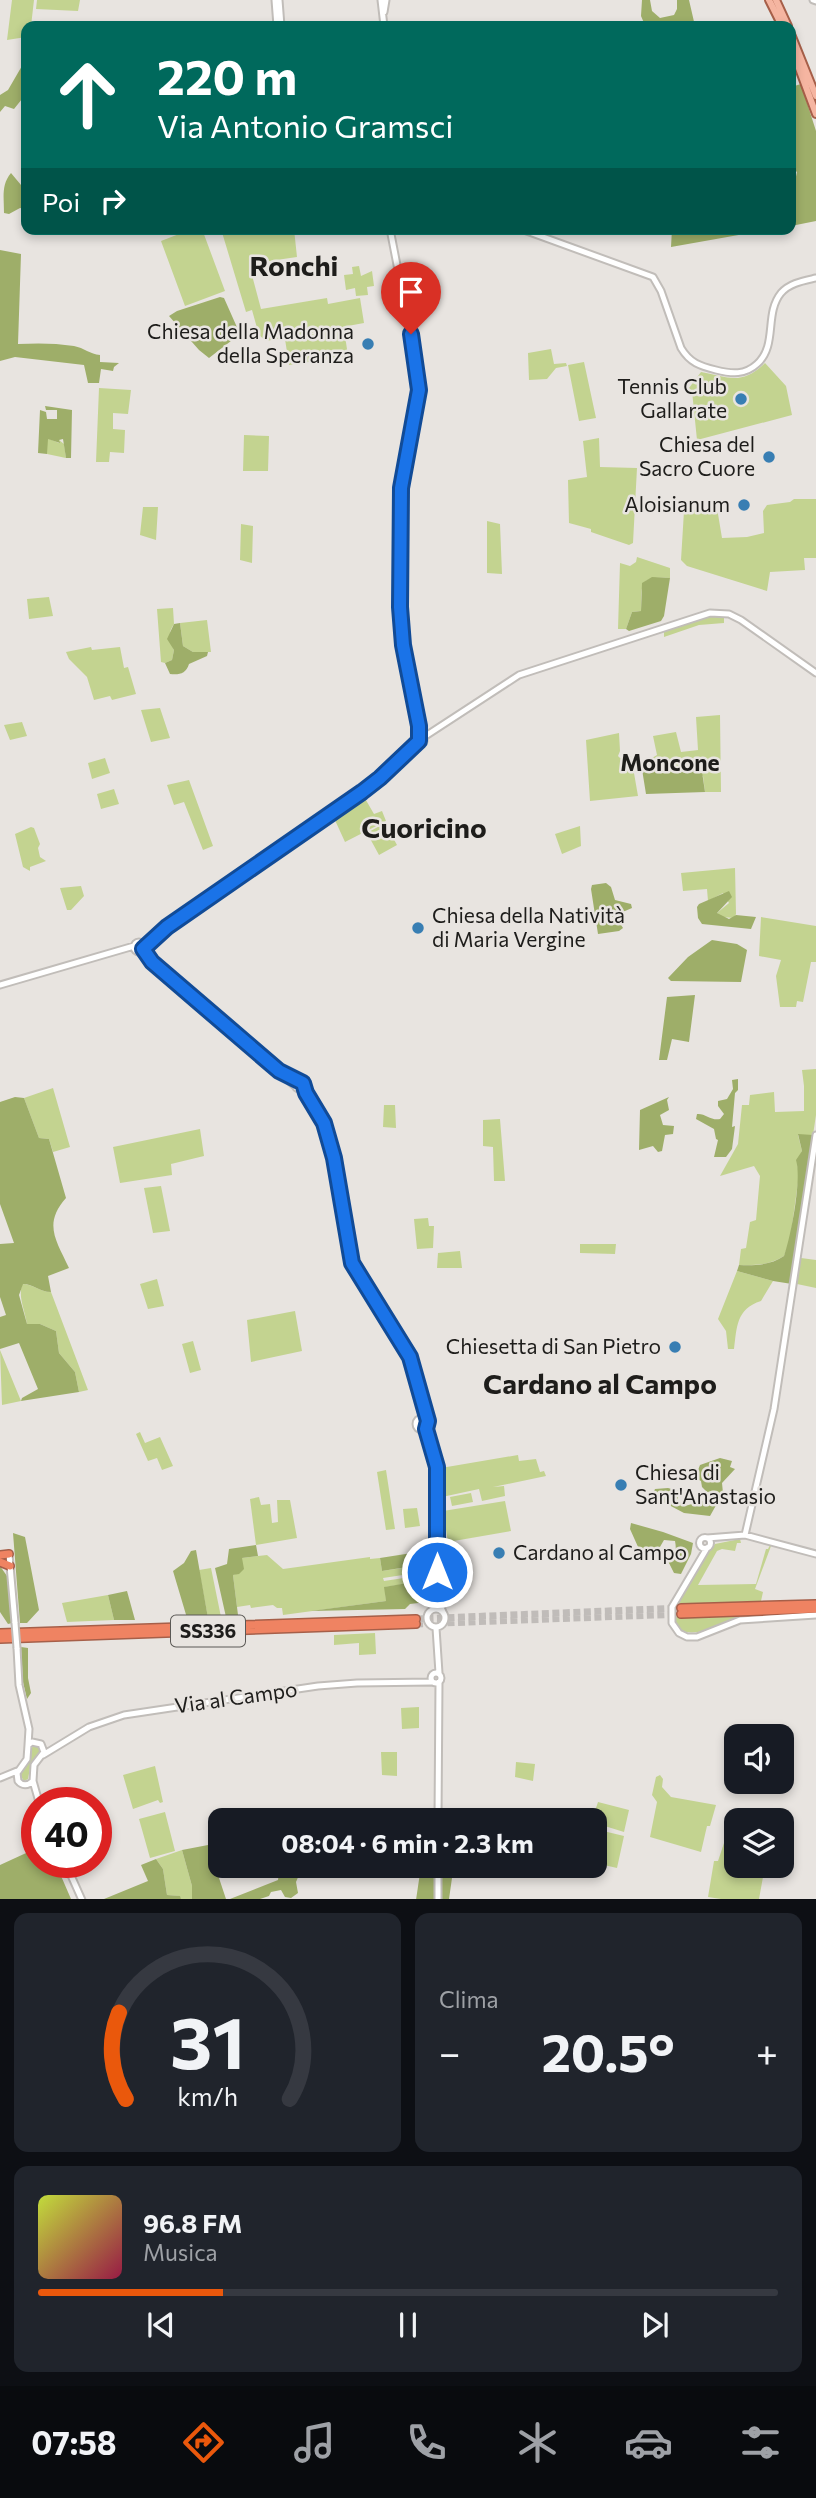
<!DOCTYPE html>
<html lang="it">
<meta charset="utf-8">
<style>
:root{--surface:#171b24;--page:#20242c;--text:#f1f3f6;--muted:#9ea1a6;--line:#363941;--accent:#ea580c}
body{margin:0;font-family:Commissioner,sans-serif;background:var(--page);color:var(--text);height:100vh;display:flex;flex-direction:column;font-size:26px;white-space:nowrap}
*{box-sizing:border-box;margin:0}
p{font-size:23px;color:var(--muted)}
.icon{flex:none;width:38px;height:38px;fill:none;stroke:currentColor;stroke-width:2;stroke-linecap:round;stroke-linejoin:round}
.map{position:relative;height:1899px;overflow:hidden}
.details{display:flex;flex-direction:column;gap:14px;padding:14px;background:#0d0f14;flex:1}
.details>*{flex:none}
.guide{position:absolute;left:21px;top:21px;width:775px;height:214px;border-radius:14px;box-shadow:0 4px 10px #0003;background:#00695c;color:#fff;overflow:hidden}
.controls{position:absolute;left:724px;top:1724px;display:grid;gap:14px}
.controls a{display:grid;place-items:center;width:70px;height:70px;border-radius:14px;background:var(--surface);box-shadow:0 4px 10px #0003;font-size:35px}
.speed{position:absolute;left:21px;top:1787px;display:flex;gap:14px;font-size:35px;font-weight:700;text-align:center}
.speed>*{display:grid;place-content:center;width:91px;height:91px;border-radius:50%;background:var(--surface);box-shadow:0 4px 10px #0003;line-height:1}
.speed .limit{border:10px solid #d22;background:#fff;color:#111}
.pin{position:absolute;display:grid;place-items:center;width:60px;height:60px;color:#fff;margin:-72px -30px;border-radius:50% 50% 50% 0;rotate:-45deg;box-shadow:0 0 7px #0007}
.pin .icon{rotate:45deg}
.me{position:absolute;width:77px;margin:-38px;rotate:0deg;stroke-linejoin:round;filter:drop-shadow(0 0 5px #0008)}
.turn{display:flex;align-items:center;gap:24px;height:147px;padding:0 21px;font-size:32px}
.turn .icon{width:91px;height:91px;stroke-width:2.5}
.turn b{display:block;font-size:49px;line-height:60px}
.then{display:flex;align-items:center;height:66px;padding:0 21px;background:#0003;gap:14px;font-size:26px}
.big{font-size:52px;font-weight:700;line-height:1.1}
.details .card{flex:1;display:flex;flex-direction:column;justify-content:center;gap:10px;min-width:0;padding:0 24px;border-radius:14px;background:var(--page)}
.details .dial{align-items:center;gap:0}
.dial svg{height:182px;overflow:visible;fill:none;stroke:var(--line);stroke-width:7;stroke-linecap:round;text-anchor:middle}
.dial text{fill:var(--text);stroke:none}
.song{display:flex;align-items:center;gap:21px}
.cover{width:84px;height:84px;border-radius:10px;background:linear-gradient(135deg,hsl(70 70% 55%),hsl(340 70% 35%))}
.played{height:7px;border-radius:4px;background:linear-gradient(90deg,var(--accent) 25%,var(--line) 25%)}
.keys{display:flex;justify-content:space-around;direction:ltr}
.heat{display:flex;justify-content:space-between;align-items:center;font-size:38px;direction:ltr}
.details .tiles{flex:1;display:grid;gap:14px;grid-template-columns:1fr 1fr}
.card:last-child{grid-column:span 2}
.trip{position:absolute;left:208px;top:1808px;width:399px;height:70px;border-radius:14px;background:var(--surface);box-shadow:0 4px 10px #0003;font-weight:700;line-height:70px;text-align:center}
.dock{display:flex;height:112px;justify-content:space-around;align-items:center;background:#090b0e;color:var(--muted)}
.dock .icon{width:49px;height:49px}
.dock .active{color:var(--accent)}
.dock b{font-size:32px;color:var(--text)}
.map>svg:first-child{display:block}
.green{fill:#c3d390}
.forest{fill:#9eae69}
.lines{fill:none;stroke-linecap:round;stroke-linejoin:round}
.highway-tunnel{stroke:#c0bcb9;stroke-width:7;stroke-dasharray:7 3.5;stroke-linecap:butt}
.minor-casing{stroke:#c1bdb9;stroke-width:9}
.major-casing{stroke:#a65f49;stroke-width:10}
.highway-casing{stroke:#a65f49;stroke-width:10}
.minor{stroke:#fff;stroke-width:5}
.major{stroke:#f5b5a1;stroke-width:6}
.highway{stroke:#ef8362;stroke-width:7}
.minor-bridge-casing{stroke:#c1bdb9;stroke-width:9;stroke-linecap:butt}
.minor-bridge{stroke:#fff;stroke-width:5}
.route-casing{stroke:#114b97;stroke-width:18}
.route{stroke:#1a73e8;stroke-width:12}
.poi-dot{fill:#387eb3;stroke:#e8e4e0;stroke-width:2.5}
.labels{text-anchor:middle;stroke-width:5;stroke-linejoin:round;paint-order:stroke}
.shield{fill:#e8e4e0;stroke:#5b5956;stroke-width:2}
.shield-label{font-size:19px;font-weight:bold;fill:#1e1d1b}
.poi-label{font-size:21px;fill:#1e1d1b;stroke:#e8e4e0;text-anchor:end}
.street-label{font-size:21px;fill:#1e1d1b;stroke:#e8e4e0}
.neighbourhood-label{font-size:23px;font-weight:bold;fill:#1e1d1b;stroke:#e8e4e0}
.district-label{font-size:28px;font-weight:bold;fill:#1e1d1b;stroke:#e8e4e0}
</style>
<div class="map">
<svg width="816" height="1900" viewBox="0 0 816 1900">
<rect width="100%" height="100%" fill="#e8e4e0"/>
<path class="green" d="M12 0H34L31 26H26V37L7 40Z
M37 0H80L78 11 36 9Z
M192 229H202L225 291 185 306 161 241Z
M221 229H294L297 257 249 264 261 309 327 298 328 304 360 298 364 323 266 341 259 335 252 310 246 312Z
M359 266 361 276 372 271 374 286 367 287 368 295 356 296 355 288 346 290 344 275 353 274 352 267Z
M344 329 348 356 289 365 285 339Z
M551 349 554 364 566 363 567 366 556 368 547 379 529 380 528 353Z
M584 362 596 418 579 421 568 365Z
M765 363 786 386 792 415 697 440 692 391 689 388 701 372C729 377 741 386 765 363Z
M99 388 131 390 128 414 113 413V429L125 430 124 453 110 452 109 462H96Z
M244 435 269 436 268 471H243Z
M47 438 59 443V440L64 444 66 458 47 454Z
M599 438 600 467 637 468 633 543 629 545 591 532V529L569 523 568 480 587 477 583 441Z
M794 499H816V558H804L805 570 770 572 767 591 687 566 681 560 684 511 717 508 722 538 747 537 764 533 763 511 767 505 790 502Z
M143 507H158L156 540 140 535Z
M487 521 500 524 502 574 487 573Z
M241 524 253 526 252 563 240 560Z
M637 557 670 568V578C638 576 642 583 641 611L632 612 626 629H618L620 563 630 566 636 562Z
M49 597 53 616 29 619 27 599Z
M173 608 174 624C167 634 170 640 174 650L172 660 165 663 161 662 157 609Z
M707 617H724V623L699 625 664 637V629Z
M207 620 211 652H193L183 646 180 623Z
M91 647 92 650 120 647 124 668 128 667 136 694 112 700 110 696 94 700 87 677 69 659 66 652Z
M160 708 170 738 151 742 141 710Z
M720 715 721 792H705L703 776 676 769 662 773 655 769 652 758 657 755 653 736 676 732 681 752 698 750 696 717Z
M22 722 27 736 10 740 4 725Z
M619 733 620 751 618 756 620 758 631 756 638 796 590 801 586 740Z
M105 758 110 773 92 779 88 763Z
M189 780 213 846 203 850 184 802 174 805 167 785Z
M114 789 119 804 101 809 97 794Z
M363 795 374 814 382 811 386 821 345 842 334 818Z
M385 823 397 845 379 855 367 833Z
M580 826 581 846 562 854 555 834Z
M31 827 34 828 40 844 38 848 40 857 46 861 30 867V871L23 867 15 834Z
M735 868 736 914 734 918 721 917 717 913 729 903 723 893 708 901 707 889 683 891 681 873Z
M81 886 84 896 71 910H67L60 888Z
M761 917 816 926V962H811L803 1002 797 1001 796 1007H780L776 976 781 960 759 956Z
M816 1069V1115L813 1135H798L802 1151 797 1163 799 1175 790 1240 784 1256C770 1265 754 1266 739 1265L741 1249 746 1248 750 1222 756 1220 760 1176 754 1166 720 1176 738 1144 742 1105H749L750 1095 774 1092 775 1112 804 1111V1086L802 1070Z
M53 1088 70 1147 53 1152 49 1139 39 1138 24 1098Z
M384 1105H395L396 1128 383 1127Z
M500 1119 505 1181H494L493 1147 483 1146V1120Z
M200 1129 204 1156 171 1164 172 1175 120 1183 113 1147Z
M161 1186 170 1231 153 1233 144 1188Z
M428 1218 429 1226H434L433 1248 417 1249 414 1219Z
M580 1244H616L615 1254 580 1253Z
M460 1251 462 1268H437L438 1253Z
M801 1258 816 1260V1288L797 1284Z
M737 1271 773 1281 761 1301C736 1309 737 1327 734 1349H728L726 1331 718 1319Z
M157 1279 164 1306 148 1309 140 1284Z
M22 1284C33 1284 40 1292 51 1292L88 1390 79 1392 75 1372 59 1353 56 1331 40 1324 27 1325C25 1310 18 1298 22 1284Z
M295 1311 302 1351 251 1362 247 1320Z
M193 1341 201 1370 190 1373 182 1344Z
M0 1350 21 1401 2 1405Z
M140 1432 145 1443 160 1437 173 1466 162 1470 157 1458 148 1461 136 1434Z
M518 1455 519 1461 536 1459 540 1472 544 1471 546 1476 493 1487 504 1486 505 1496 482 1501 479 1489 442 1497 441 1468Z
M386 1470 395 1529 386 1530 377 1472Z
M471 1493 473 1502 452 1506 450 1497Z
M259 1497 261 1505 270 1504 272 1523 278 1522 277 1500H290L297 1538 256 1545 250 1499Z
M505 1501 511 1531 448 1542 443 1511Z
M417 1508 420 1526 405 1528 403 1509Z
M740 1539 741 1543H737L735 1551 722 1549 717 1551 698 1585 756 1584 766 1549H768L770 1545 771 1546 755 1589 763 1592 761 1601 676 1604 705 1555 715 1544Z
M267 1555 283 1569 370 1557V1559L380 1558 382 1571 415 1566 416 1573 383 1578 384 1581 417 1576V1582L385 1587 386 1601 283 1615 282 1608H277L273 1605 251 1608 250 1605 237 1607 233 1575 239 1573 242 1558Z
M211 1568 221 1617 208 1618 199 1570Z
M108 1595 114 1620 67 1622 62 1603Z
M739 1616 741 1617C721 1621 700 1639 680 1630L673 1617Z
M375 1633 376 1654 359 1655V1643L334 1645V1635Z
M419 1707V1728L402 1729 401 1708Z
M35 1745 40 1747V1752L31 1763 28 1779 24 1781 20 1775C26 1765 32 1763 30 1749Z
M381 1752H397V1776L382 1775Z
M516 1762 535 1764 533 1781 515 1777Z
M155 1766 163 1802 160 1803 158 1800 133 1809 123 1775Z
M660 1775 663 1779 662 1787 671 1797 716 1805 710 1826H707L701 1852 650 1837 657 1802 652 1795 656 1777Z
M598 1802 629 1810 624 1832 595 1823V1820H592Z
M165 1812 175 1851 150 1858 139 1819Z
M595 1829 624 1836 617 1868 595 1863Z
M727 1834 737 1836 733 1866 744 1868 745 1866H765L759 1899H721L708 1897 714 1861H718Z
M182 1850 192 1886V1899H181L179 1896 167 1895 163 1869 156 1859Z"/>
<path class="forest" d="M642 0H650L652 11 660 18 674 15 677 9V0H689L695 26H655L644 23 641 16Z
M26 59V94L14 109 5 106 0 112V95L8 90Z
M801 84 816 131V221L791 226V183L795 181 797 172 791 167V87Z
M11 173 26 191V209L20 208 9 214 4 213C4 198 1 185 11 173Z
M672 229H772L671 247Z
M0 250 21 254 18 344C37 343 55 343 74 346 84 348 90 354 100 355V362L119 363 114 367 113 371 101 369 99 383H88L84 365 15 357 0 361Z
M220 297 224 298 240 334 209 358 199 350 169 316 177 311Z
M45 406 72 410 71 458H66L63 439 59 440 60 443 48 439 47 454 38 453 40 410 46 412 47 419H57V410H46Z
M652 577 670 578 664 616 661 621 629 631 626 629 632 612 641 611 642 583Z
M180 623 183 646 193 652H208L207 656 189 664C186 674 179 675 170 674L165 663 172 660 174 650 167 639 174 624Z
M652 758 655 769 662 773 701 765 705 792 646 794 641 763Z
M606 883 611 887 615 900 631 904 632 908 611 917 613 921 620 923 623 928 619 931 598 934 591 889 592 885Z
M729 891 732 897 717 913 729 919 736 915 756 917 751 929 702 924 698 918 697 907 699 904Z
M712 940 737 944 747 950 741 982 671 981 668 978 688 957Z
M695 995 689 1042 672 1039 667 1060H659L667 997Z
M738 1079V1090L735 1093 732 1127 735 1126 732 1149 726 1157H714L718 1140 716 1139 714 1129 696 1119 697 1114C705 1113 711 1121 720 1119L724 1114 718 1106V1101L727 1099 733 1089 732 1080Z
M15 1097 24 1098 39 1138 49 1139 66 1198C43 1224 56 1240 69 1268L48 1276 51 1292C40 1292 33 1284 23 1284L19 1295 27 1324H40L56 1331 59 1353 75 1372 79 1392 21 1401 22 1398 38 1389 19 1343 0 1349V1317L6 1315 0 1297V1244L14 1243 0 1204V1102Z
M669 1097 667 1100 669 1110 660 1115 663 1125 674 1126 673 1134 665 1135 662 1151 658 1152 653 1146 639 1150 640 1110Z
M798 1134 813 1135 792 1284 773 1281 737 1271 739 1265C754 1266 771 1265 784 1256 791 1236 802 1179 796 1160L802 1151Z
M720 1458 732 1461 730 1467 735 1469 722 1483 723 1493 710 1516 684 1513 652 1496 655 1489 668 1488 679 1491 677 1500 685 1506 706 1500 708 1493 702 1487 701 1481 695 1478 700 1465Z
M631 1523 663 1532 693 1543 691 1554 681 1574 674 1573 668 1561C675 1555 677 1551 675 1541L664 1540 657 1552 649 1558H643L630 1529Z
M13 1533 25 1537 39 1610 27 1623H20Z
M256 1545 258 1556 242 1558 244 1569 239 1574 233 1575 238 1615 226 1617 215 1568 227 1564 229 1549Z
M196 1550 208 1618H187L173 1571 184 1563 191 1551Z
M431 1550 432 1563 382 1571 380 1558Z
M0 1566 7 1576 12 1623 8 1624 0 1612Z
M431 1579V1595L427 1597V1602L410 1604 405 1609 311 1611 386 1601 384 1587Z
M127 1591 135 1620H114L108 1595Z
M21 1647 28 1648V1678L31 1693 27 1699 23 1682Z
M208 1845 226 1899H192V1886L182 1850Z
M37 1848V1862H55L71 1899H0V1865Z
M156 1859 163 1869 167 1895 180 1896 181 1899H104L148 1881 141 1865Z
M280 1866H301L302 1868 296 1882 298 1893 291 1898 285 1897 281 1890 271 1892 269 1896 260 1899H230L278 1880Z
M429 1866H435V1899L416 1900 420 1873Z
M440 1876 452 1878 449 1899 440 1900Z"/>
<g class="lines">
<path class="highway-tunnel" d="M416 1619 681 1608
M416 1624 681 1614"/>
<defs>
<path id="minor" d="M275 0 277 26
M279 0 281 26
M381 0 384 26
M813 0 816 1
M384 12 386 0
M390 229 419 378 418 402 401 488 400 607 403 645 420 736
M521 229 653 277 661 291 681 348C690 363 700 366 716 370 732 374 745 375 757 364 778 345 764 314 781 293 790 283 803 281 816 278
M423 736 418 738 420 742 424 741V737L519 675 710 613 729 614 741 620 816 673
M134 947a5 5 0 1 1 10 0a5 5 0 1 1-10 0Z
M144 947 167 927 362 792 380 778 419 741
M139 952 295 1086
M0 985 134 946
M295 1085a4 4 0 1 1 8 0a4 4 0 1 1-8 0Z
M303 1086 328 1135 353 1266 410 1357 426 1419
M416 1424a6 6 0 1 1 12 0a6 6 0 1 1-12 0Z
M426 1429 437 1467V1598L443 1612
M745 1535 774 1409 816 1135
M699.5 1543a5.5 5.5 0 1 1 11 0a5.5 5.5 0 1 1-11 0Z
M707 1538 745 1535 816 1554
M707 1548 672 1607V1623L679 1633 687 1637H697L740 1620 816 1615
M9 1554 15 1623
M427 1618a9 9 0 1 1 18 0a9 9 0 1 1-18 0Z
M436 1628 439 1673
M17 1648 19 1685 29 1729 28 1745
M431 1678a5 5 0 1 1 10 0a5 5 0 1 1-10 0Z
M32 1742 41 1744 44 1752 34 1765 33 1781C28 1786 22 1786 18 1781L17 1773 27 1759 28 1745Z
M43 1755 89 1727 124 1715 318 1686 357 1683 432 1682
M0 1778 17 1771
M33 1781 39 1802
M438 1820 439 1682
M65 1862 82 1900
M438 1866V1900"/>
<path id="major" d="M769 0 782 26
M776 0 788 26
M791 34 816 96
M791 47 816 114"/>
<path id="highway" d="M0 1555 9 1554
M0 1562 10 1566
M681 1608 816 1604
M681 1614 816 1609
M0 1633 416 1619
M0 1639 416 1624"/>
</defs>
<use href="#minor" class="minor-casing"/>
<use href="#major" class="major-casing"/>
<use href="#highway" class="highway-casing"/>
<use href="#minor" class="minor"/>
<use href="#major" class="major"/>
<use href="#highway" class="highway"/>
<defs>
<path id="minor-bridge" d="M15 1623 17 1648"/>
</defs>
<use href="#minor-bridge" class="minor-bridge-casing"/>
<use href="#minor-bridge" class="minor-bridge"/>
</g>
<g class="lines">
<defs>
<path id="route" d="M411 334 419 390 401 488 400 607 403 645 419 726V741L380 778 362 792 167 927 143 949 152 962 279 1071 303 1083 306 1093 324 1123 334 1158 352 1263 410 1357 428 1421 426 1429 437 1467V1572"/>
</defs>
<use href="#route" class="route-casing"/>
<use href="#route" class="route"/>
</g>
<g class="poi-dot">
<circle cx="368" cy="344" r="7"/>
<circle cx="741" cy="399" r="7"/>
<circle cx="769" cy="457" r="7"/>
<circle cx="744" cy="505" r="7"/>
<circle cx="418" cy="928" r="7"/>
<circle cx="675" cy="1347" r="7"/>
<circle cx="621" cy="1485" r="7"/>
<circle cx="499" cy="1553" r="7"/>
</g>
<g class="labels">
<rect class="shield" x="171" y="1615.5" width="74" height="31" rx="5"/>
<g class="shield-label">
<text x="208" y="1638">SS336</text>
</g>
<g class="poi-label">
<text x="354" y="339">Chiesa della Madonna<tspan x="354" dy="24">della Speranza</tspan></text>
<text x="727" y="394">Tennis Club<tspan x="727" dy="24">Gallarate</tspan></text>
<text x="755" y="452">Chiesa del<tspan x="755" dy="24">Sacro Cuore</tspan></text>
<text x="730" y="512">Aloisianum</text>
<text x="432" y="923" text-anchor="start">Chiesa della Natività<tspan x="432" dy="24">di Maria Vergine</tspan></text>
<text x="661" y="1354">Chiesetta di San Pietro</text>
<text x="635" y="1480" text-anchor="start">Chiesa di<tspan x="635" dy="24">Sant'Anastasio</tspan></text>
<text x="513" y="1560" text-anchor="start">Cardano al Campo</text>
</g>
<g class="street-label">
<text transform="translate(236 1698) rotate(-8)" y="7">Via al Campo</text>
</g>
<g class="neighbourhood-label">
<text x="670" y="771">Moncone</text>
</g>
<g class="district-label">
<text x="294" y="276">Ronchi</text>
<text x="424" y="838">Cuoricino</text>
<text x="600" y="1394">Cardano al Campo</text>
</g>
</g>
</svg>
<div class="controls">
<a><svg class="icon" aria-label="sound" viewBox="0 0 24 24"><path d="M4 9h4l5-4v14l-5-4H4zM17 9q2 3 0 6"/></svg></a>
<a><svg class="icon" aria-label="layers" viewBox="0 0 24 24"><path d="M12 4l9 5-9 5-9-5zM3 14l9 5 9-5"/></svg></a>
</div>
<div class="speed"><div class="limit">40</div></div>
<div class="pin" style="left:411px;top:334px;background:#d93025"><svg class="icon" aria-label="arrive" viewBox="0 0 24 24"><path d="M6 21V4h12l-3 4 3 4H6"/></svg></div>
<svg class="me" style="left:437px;top:1572px" viewBox="-20 -20 40 40"><circle r="17" fill="#1a73e8" stroke="#fff" stroke-width="3"/><path d="M0-11L8 9 0 5-8 9z" fill="#fff"/></svg>
<div class="trip">08:04 · 6 min · 2.3 km</div>
<div class="guide">
<div class="turn"><svg class="icon" aria-label="ahead" viewBox="0 0 24 24"><path d="M12 20V5M6 11l6-6 6 6"/></svg><div><b>220 m</b>Via Antonio Gramsci</div></div>
<div class="then">Poi<svg class="icon" aria-label="right" viewBox="0 0 24 24"><path d="M7 20v-9h11M14 6l5 5-5 5"/></svg></div>
</div>
</div>
<section class="details">
<div class="tiles">
<div class="card dial"><svg viewBox="0 0 100 80">
<path d="M14 69A42 42 0 1 1 86 69"/>
<path d="M14 69A42 42 0 0 1 11 31" stroke="#ea580c"/>
<text x="50" y="56" font-size="32" font-weight="700">31</text>
<text x="50" y="72" font-size="11">km/h</text>
</svg></div>
<div class="card"><p>Clima</p>
<div class="heat"><a>−</a><b class="big">20.5°</b><a>+</a></div>
</div>
<div class="card">
<div class="song"><i class="cover"></i><div><b>96.8 FM</b><p>Musica</p></div></div>
<div class="played"></div>
<div class="keys"><svg class="icon" aria-label="previous" viewBox="0 0 24 24"><path d="M18 5L8 12l10 7zM5 5v14"/></svg><svg class="icon" aria-label="pause" viewBox="0 0 24 24"><path d="M8 5v14M16 5v14"/></svg><svg class="icon" aria-label="next" viewBox="0 0 24 24"><path d="M6 5l10 7-10 7zM19 5v14"/></svg></div>
</div>
</div>
</section>
<nav class="dock">
<b>07:58</b>
<svg class="icon active" aria-label="directions" viewBox="0 0 24 24"><path d="M12 3l9 9-9 9-9-9zM9 14v-3h6M13 9l2 2-2 2"/></svg>
<svg class="icon" aria-label="music" viewBox="0 0 24 24"><path d="M9 18V5l10-2v13"/><circle cx="6" cy="18" r="3"/><circle cx="16" cy="16" r="3"/></svg>
<svg class="icon" aria-label="phone" viewBox="0 0 24 24"><path d="M5 4h4l2 5-3 2q2 4 5 5l2-3 5 2v4C11 20 4 13 5 4z"/></svg>
<svg class="icon" aria-label="climate" viewBox="0 0 24 24"><path d="M12 3v18M4 7l16 10M4 17L20 7"/></svg>
<svg class="icon" aria-label="car" viewBox="0 0 24 24"><path d="M5 17H2v-5l4-1 3-4h7l3 4 3 1v5h-3M9 17h6M6 11h13"/><circle cx="7" cy="17" r="2"/><circle cx="17" cy="17" r="2"/></svg>
<svg class="icon" aria-label="filters" viewBox="0 0 24 24"><path d="M4 7h16M4 17h16"/><circle cx="9" cy="7" r="2"/><circle cx="15" cy="17" r="2"/></svg>
</nav>
